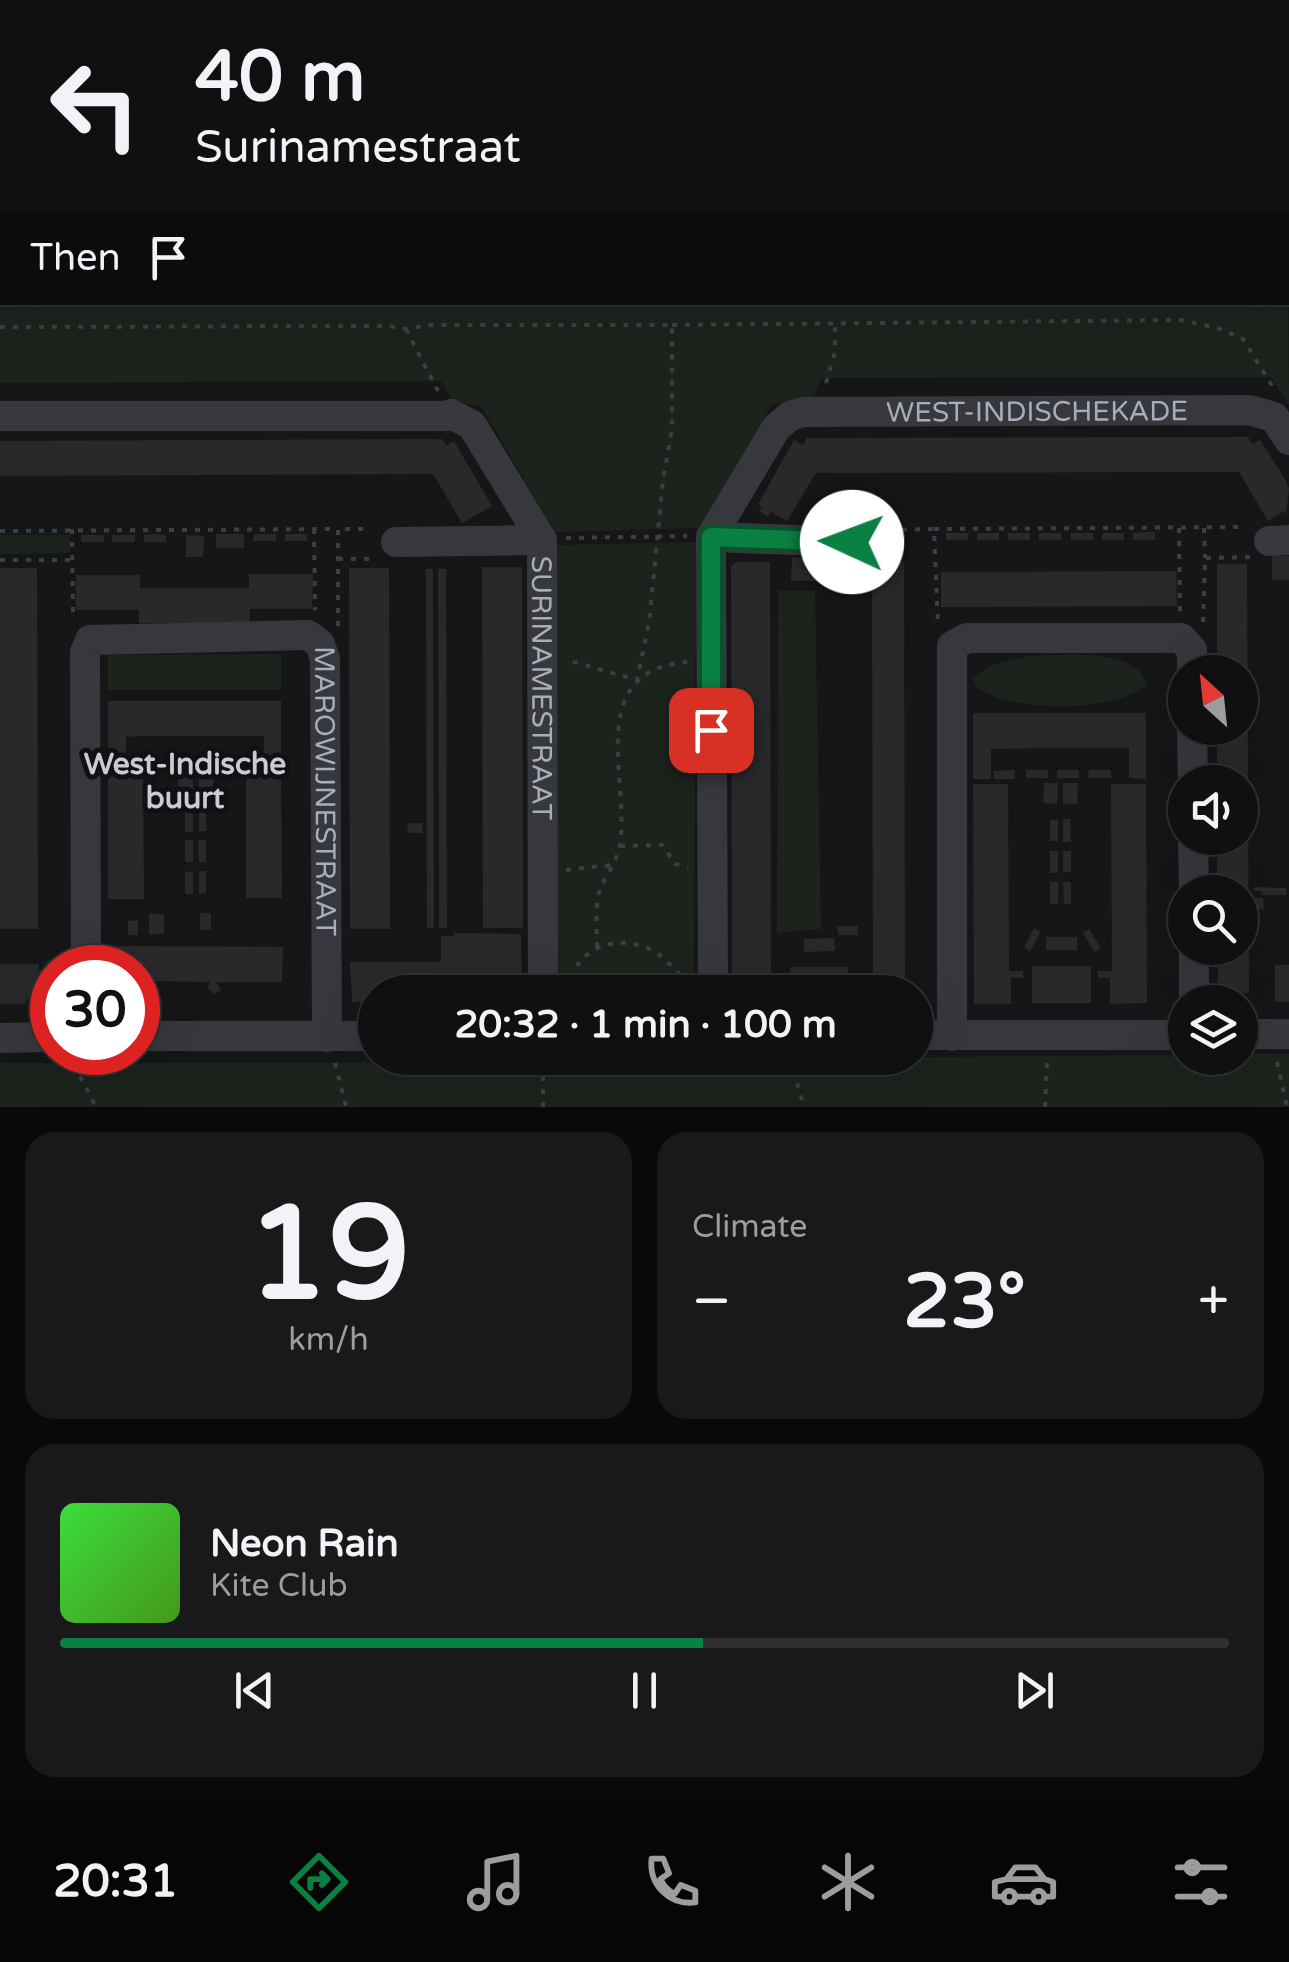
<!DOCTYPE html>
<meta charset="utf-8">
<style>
:root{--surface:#101012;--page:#19191b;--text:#f1f3f6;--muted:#9c9d9f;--line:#303032;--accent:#0b8043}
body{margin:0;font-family:"Varela Round",sans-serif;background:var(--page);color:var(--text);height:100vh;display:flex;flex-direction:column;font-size:38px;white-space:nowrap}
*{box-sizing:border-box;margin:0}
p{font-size:32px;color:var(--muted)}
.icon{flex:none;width:55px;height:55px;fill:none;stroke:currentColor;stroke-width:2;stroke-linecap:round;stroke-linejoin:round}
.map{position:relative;height:1107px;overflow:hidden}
.side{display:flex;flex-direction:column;gap:25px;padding:25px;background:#09090a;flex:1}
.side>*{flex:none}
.hud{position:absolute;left:0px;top:0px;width:1290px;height:305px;box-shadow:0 10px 40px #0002,0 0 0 2px var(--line);background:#101012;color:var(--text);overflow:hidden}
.needle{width:65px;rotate:333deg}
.tools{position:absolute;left:1168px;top:655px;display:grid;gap:20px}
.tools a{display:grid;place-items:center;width:90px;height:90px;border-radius:50%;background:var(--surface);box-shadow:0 10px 40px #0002,0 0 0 2px var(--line);font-size:50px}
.speed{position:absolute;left:30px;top:945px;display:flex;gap:20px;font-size:50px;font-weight:700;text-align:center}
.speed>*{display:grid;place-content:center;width:130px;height:130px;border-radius:50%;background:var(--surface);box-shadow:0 10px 40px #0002,0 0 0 2px var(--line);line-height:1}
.speed .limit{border:15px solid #d22;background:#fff;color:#111}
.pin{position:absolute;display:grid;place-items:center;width:85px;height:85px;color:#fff;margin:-42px;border-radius:20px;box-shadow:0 5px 15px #0006}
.me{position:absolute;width:110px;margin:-55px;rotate:272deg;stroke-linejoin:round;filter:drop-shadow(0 0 8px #0008)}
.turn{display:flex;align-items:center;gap:35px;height:210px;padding:0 30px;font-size:45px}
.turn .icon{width:130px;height:130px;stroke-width:2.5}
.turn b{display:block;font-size:70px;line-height:85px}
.then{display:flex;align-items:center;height:95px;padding:0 30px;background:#0003;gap:20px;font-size:38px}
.big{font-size:75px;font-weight:700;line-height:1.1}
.side .tile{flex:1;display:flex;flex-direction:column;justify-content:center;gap:15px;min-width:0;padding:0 35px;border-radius:30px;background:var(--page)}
.side .dial{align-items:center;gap:0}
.dial b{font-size:130px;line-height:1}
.song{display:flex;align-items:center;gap:30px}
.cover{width:120px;height:120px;border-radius:15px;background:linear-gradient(135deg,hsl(120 70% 55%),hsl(100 70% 35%))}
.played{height:10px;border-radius:5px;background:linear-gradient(90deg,var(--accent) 55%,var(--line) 55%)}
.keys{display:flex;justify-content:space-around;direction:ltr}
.heat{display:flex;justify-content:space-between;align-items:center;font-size:55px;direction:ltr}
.side .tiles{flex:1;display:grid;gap:25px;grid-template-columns:1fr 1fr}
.tile:last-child{grid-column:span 2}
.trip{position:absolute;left:358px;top:975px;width:575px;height:100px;border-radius:50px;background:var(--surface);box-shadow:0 10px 40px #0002,0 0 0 2px var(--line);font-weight:700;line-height:100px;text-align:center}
.dock{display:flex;height:160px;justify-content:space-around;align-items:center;background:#060607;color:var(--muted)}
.dock .icon{width:70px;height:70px}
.dock .selected{color:var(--accent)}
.dock b{font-size:45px;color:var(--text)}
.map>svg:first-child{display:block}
.green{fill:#1c231d}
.water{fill:#2c353c}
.building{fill:#29292c}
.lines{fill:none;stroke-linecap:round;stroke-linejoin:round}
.path{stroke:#3d3f44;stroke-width:4;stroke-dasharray:5 8;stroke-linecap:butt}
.minor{stroke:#37383d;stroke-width:30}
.route-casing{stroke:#07532c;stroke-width:25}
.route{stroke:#0b8043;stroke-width:18}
.labels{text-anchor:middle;stroke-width:10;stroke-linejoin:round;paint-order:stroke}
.street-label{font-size:28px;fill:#a8adb8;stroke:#111113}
.neighbourhood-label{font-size:30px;font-weight:bold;fill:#c9ccd4;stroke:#111113}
</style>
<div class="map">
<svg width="1289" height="1107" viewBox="0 0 1289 1107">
<rect width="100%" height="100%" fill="#161618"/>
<path class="green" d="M0 0H375L2 2 0 24Z
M399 0H823V2H399Z
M860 0H1190L860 2Z
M1288 289 1289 405 1271 377 821 378 813 400 772 404 700 528 555 532 481 406 453 401 441 381 0 383V294L2 302H1288Z
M0 535H70V553L0 554Z
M696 542 694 992H550L555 545Z
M778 591H815L821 929 777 933Z
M281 654V690H108V655Z
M1027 656C1058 656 1136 646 1147 684 1115 714 1008 713 975 686L973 678 989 666Z
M1240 1054H1289V1107H0V1063L517 1062 525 1074 550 1073 551 1060 1185 1055V1058H1240Z"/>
<path class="water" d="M0 73H2V294H0Z"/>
<path class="building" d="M1248 437 1252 444 1260 440 1286 481 1289 489 1286 514 1284 511 1268 521 1239 472 816 473 787 521 771 512 768 517 759 511 762 507 758 504 794 440 803 445 807 438Z
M442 439 446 446 454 441 492 506 462 523 433 474 0 476V441Z
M1146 532H1155V540H1133V533Z
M946 533H968V540H946Z
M977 533H999V540H977Z
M1008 533H1030V540H1008Z
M1039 533H1061L1062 540H1039Z
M1071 533H1093V540H1071Z
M1102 533H1124V540H1102Z
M155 534 166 535V542H144V535Z
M216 534H244V548H216Z
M254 534H276V541H253Z
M285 534H307V541H285Z
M81 535H104V542H81Z
M112 535H135V542H112Z
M186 535 204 536 203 557H186Z
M1272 556H1289V580H1272Z
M792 557 850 558V581H791Z
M737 562H770L771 992H732L731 566Z
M872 562H904L905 992H873Z
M1217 564H1247L1249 993 1218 994V948H1240V892H1217V838H1240V782H1217V728H1240V672H1217Z
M482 567H522L523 928H483Z
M0 568H37L38 929H0Z
M349 568H389L390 929H350Z
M426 569H433L434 871V927L427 928Z
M438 569H446L447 928H439Z
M1176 571 1177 606 941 607V572Z
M249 574H313L312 609H250V623H139V610H76V575H140V588H249Z
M108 701H281V767H264V736H141L126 737V767H108Z
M973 713H1146V779L1129 778V748H1052L991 749V779H973Z
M130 759H152V767H130Z
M161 759H182V767H161Z
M192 759 215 760V767H192Z
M223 759H246V767H223Z
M1015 770V779H994V771Z
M1026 770H1048V778H1026Z
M1057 770H1079V778H1057Z
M1088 770H1111V778H1089Z
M108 772H143L144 899H108Z
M178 772 193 773V795H178Z
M198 772H213V794H199Z
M246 772H281L282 898H246Z
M1044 783H1058L1057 804 1043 803Z
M1063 783H1078L1077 804H1063Z
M973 784H1008L1009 971H1023V978H1011V1004H974Z
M1111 784H1146L1147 1003 1110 1004V978H1098V971H1112Z
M185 809H193V832H185Z
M199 809H206V831H199Z
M1063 819H1070L1071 842H1063Z
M1050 820H1058V841H1050Z
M407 823H422L423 833H408Z
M185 840H193V862H185Z
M198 840H206V862H199Z
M1050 851H1058V873H1050Z
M1063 851H1071V872H1063Z
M193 871V894H185V872Z
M199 871H206V893L199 894Z
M1050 882H1058V904H1050Z
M1063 882H1071V904H1064Z
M1254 887 1286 888V895H1262L1263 891H1254Z
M1254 898H1263L1264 909 1254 910Z
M200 913H211V930H200Z
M149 914H164V934H149Z
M138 920V935H128V921Z
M837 926H858V935H838Z
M1034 928 1041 932 1030 951 1024 947Z
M1089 929 1101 948 1094 952 1083 933Z
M454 933 521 934 522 992H375L374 1002H352L350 962H441V936H454Z
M1046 937H1077V950H1046Z
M834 938 835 951 804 952V939Z
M105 946 283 947 282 982H216L221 990 215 994 207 989 210 982 148 981 153 990 147 994 139 989 138 968H105Z
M0 964H39V999H27L25 1004H0Z
M1275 965H1289V1002H1275Z
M1032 966H1091V1003H1032Z
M790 967H848V992H790Z"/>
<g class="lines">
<path class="path" d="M628 0 629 2
M1268 0 1272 2
M183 2V0
M1288 12H1289
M1288 42H1289
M1288 57H1289
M1288 83H1289
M672 325 1180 320 1218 328 1243 339 1273 387
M0 327 388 326 406 329 429 325H672V429L663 480 649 623 637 680 570 661
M406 329 438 391
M826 383 835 352V325
M1179 528 1180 613
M1204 528 1205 558
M72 529 73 620
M314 529 315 610
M934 529 1245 527
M876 530 934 529 938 626
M0 531 338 529
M566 538 687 536
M338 559H373
M0 560H70
M1203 622 1205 558 1251 557
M338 626V529H371
M620 846 663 845 675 864 688 867
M566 870 611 865
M597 947C597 930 595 909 599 893 604 877 618 861 620 844 630 778 583 671 687 662
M571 978C583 942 628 933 658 954 668 961 678 973 687 982
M73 1052 74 1065 96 1107
M790 1058 804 1107
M1277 1062 1287 1107
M335 1063 346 1107
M543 1107V1058
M1045 1107 1047 1062"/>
<g class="minor">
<path d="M387 2V0"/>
<path d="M835 2V0"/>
<path d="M1206 2 1207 0"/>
<path d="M0 43H2"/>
<path id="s1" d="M0 416H448L451 414 472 425 542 540 543 992"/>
<path d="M711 537 852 542"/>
<path d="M1269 541 1289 540"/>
<path d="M396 542 542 540"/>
<path d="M1192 728 1193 782"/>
<path d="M1193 838 1194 892"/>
<path d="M1194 948V1002"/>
<path id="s2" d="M86 968 85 652 90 640 308 635 320 644 325 659 327 1037"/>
<path id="s3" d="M713 992 711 537 776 428 790 416 803 412 1249 410 1274 417 1289 440"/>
<path d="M1240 1034H1289"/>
<path d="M915 1035H1185"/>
<path d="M138 1036H375"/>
<path d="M952 1036V646L967 638H1181L1192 650V672"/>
<path d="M0 1038 52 1037"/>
</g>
</g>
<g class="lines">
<defs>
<path id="route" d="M711 730V537L852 542"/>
</defs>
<use href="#route" class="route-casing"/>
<use href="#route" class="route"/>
</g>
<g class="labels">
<g class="street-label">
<text dy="10" stroke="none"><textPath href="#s3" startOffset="848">WEST-INDISCHEKADE</textPath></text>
<text dy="10" stroke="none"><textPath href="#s1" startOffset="758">SURINAMESTRAAT</textPath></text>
<text dy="10" stroke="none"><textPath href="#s2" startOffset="710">MAROWIJNESTRAAT</textPath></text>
</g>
<g class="neighbourhood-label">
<text x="185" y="774">West-Indische<tspan x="185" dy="34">buurt</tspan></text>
</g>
</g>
</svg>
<div class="tools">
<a><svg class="needle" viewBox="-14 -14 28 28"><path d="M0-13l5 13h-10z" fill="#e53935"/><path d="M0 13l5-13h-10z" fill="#9c9d9f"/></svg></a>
<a><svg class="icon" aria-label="sound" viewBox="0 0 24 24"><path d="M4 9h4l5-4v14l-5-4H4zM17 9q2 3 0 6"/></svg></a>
<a><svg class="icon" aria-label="search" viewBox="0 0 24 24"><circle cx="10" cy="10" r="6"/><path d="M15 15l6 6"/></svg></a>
<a><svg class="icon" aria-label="layers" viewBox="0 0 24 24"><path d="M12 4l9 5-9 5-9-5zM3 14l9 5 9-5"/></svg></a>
</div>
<div class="speed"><div class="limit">30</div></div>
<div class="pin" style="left:711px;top:730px;background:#d93025"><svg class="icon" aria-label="arrive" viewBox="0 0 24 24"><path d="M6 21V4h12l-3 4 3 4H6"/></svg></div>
<svg class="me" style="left:852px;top:542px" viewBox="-20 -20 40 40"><circle r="19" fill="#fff"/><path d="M0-13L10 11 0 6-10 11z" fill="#0b8043"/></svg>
<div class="trip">20:32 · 1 min · 100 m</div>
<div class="hud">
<div class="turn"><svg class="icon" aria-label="left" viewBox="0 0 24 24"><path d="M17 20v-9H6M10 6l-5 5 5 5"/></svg><div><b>40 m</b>Surinamestraat</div></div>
<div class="then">Then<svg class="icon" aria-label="arrive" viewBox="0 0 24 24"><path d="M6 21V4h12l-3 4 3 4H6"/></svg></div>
</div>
</div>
<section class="side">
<div class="tiles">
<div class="tile dial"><b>19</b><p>km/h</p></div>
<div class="tile"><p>Climate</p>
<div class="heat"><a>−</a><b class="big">23°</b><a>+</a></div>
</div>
<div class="tile">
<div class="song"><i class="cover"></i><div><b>Neon Rain</b><p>Kite Club</p></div></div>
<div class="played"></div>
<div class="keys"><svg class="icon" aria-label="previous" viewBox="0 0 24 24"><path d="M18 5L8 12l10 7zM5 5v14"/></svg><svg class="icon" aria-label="pause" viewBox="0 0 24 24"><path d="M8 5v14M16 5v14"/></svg><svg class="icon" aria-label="next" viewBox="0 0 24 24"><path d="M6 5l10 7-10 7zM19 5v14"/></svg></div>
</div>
</div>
</section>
<nav class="dock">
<b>20:31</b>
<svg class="icon selected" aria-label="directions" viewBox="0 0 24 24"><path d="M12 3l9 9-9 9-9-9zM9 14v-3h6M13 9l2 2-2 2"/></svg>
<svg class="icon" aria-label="music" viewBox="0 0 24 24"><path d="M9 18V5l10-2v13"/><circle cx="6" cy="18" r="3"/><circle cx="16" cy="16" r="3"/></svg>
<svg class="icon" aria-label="phone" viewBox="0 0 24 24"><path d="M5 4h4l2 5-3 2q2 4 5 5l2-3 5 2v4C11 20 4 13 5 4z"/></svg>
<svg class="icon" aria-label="climate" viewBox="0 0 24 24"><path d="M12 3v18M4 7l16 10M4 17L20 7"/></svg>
<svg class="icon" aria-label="car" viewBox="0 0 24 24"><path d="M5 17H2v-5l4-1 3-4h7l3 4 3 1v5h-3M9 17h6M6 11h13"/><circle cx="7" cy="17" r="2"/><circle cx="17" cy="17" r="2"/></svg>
<svg class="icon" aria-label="filters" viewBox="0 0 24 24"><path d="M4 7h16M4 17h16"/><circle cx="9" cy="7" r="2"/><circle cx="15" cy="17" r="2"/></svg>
</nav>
